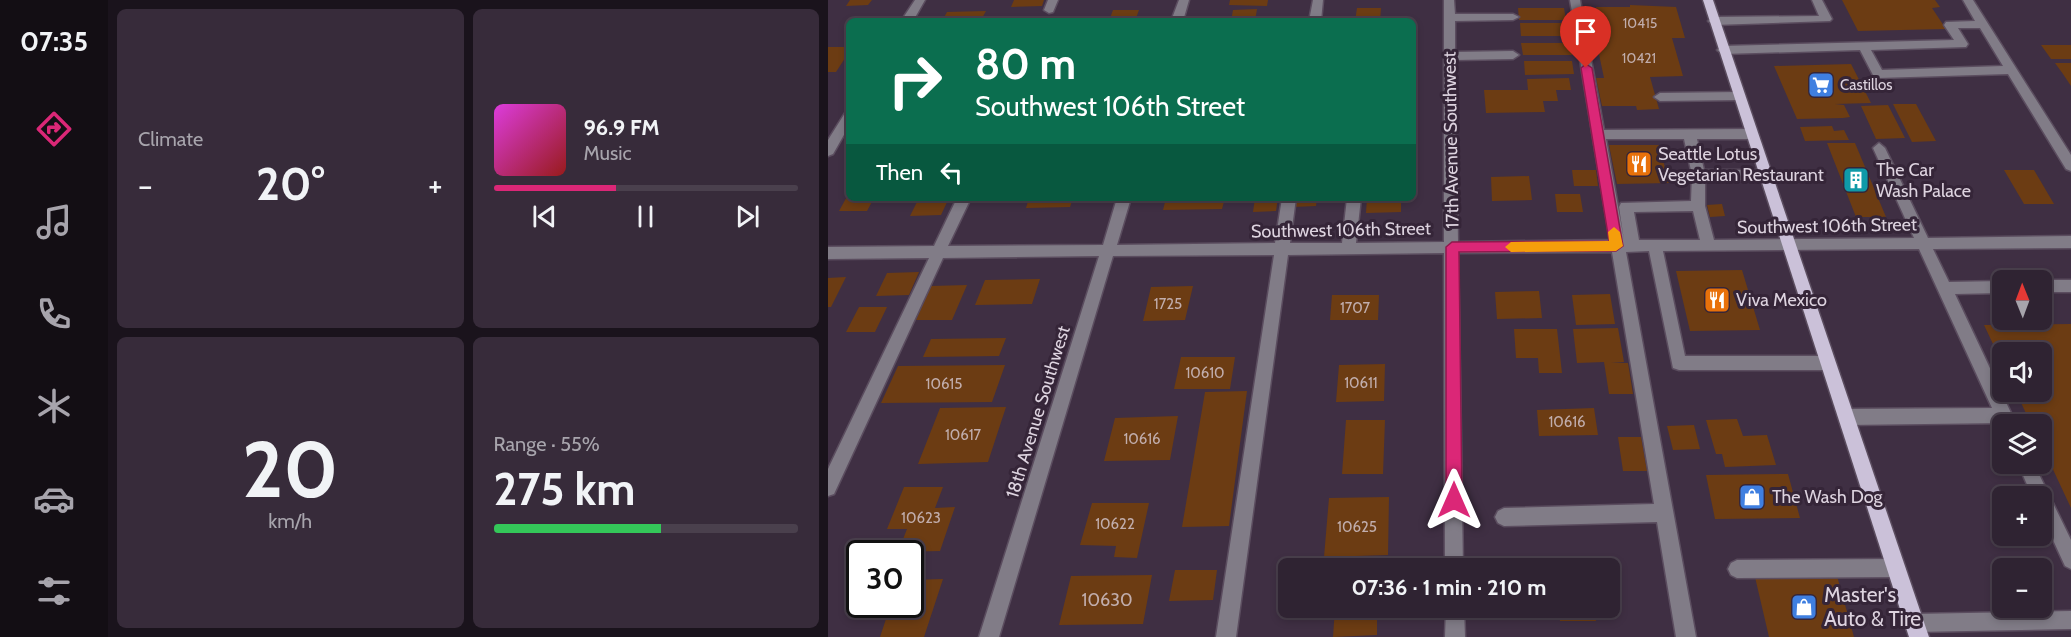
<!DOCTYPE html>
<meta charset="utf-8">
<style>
:root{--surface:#2f2332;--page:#372b3a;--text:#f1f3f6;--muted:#a7a4ac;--line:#4a404d;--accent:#db2777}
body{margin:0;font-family:Cabin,sans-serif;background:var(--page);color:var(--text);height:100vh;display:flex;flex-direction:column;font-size:22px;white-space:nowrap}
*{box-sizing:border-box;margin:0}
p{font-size:20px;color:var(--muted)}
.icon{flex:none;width:33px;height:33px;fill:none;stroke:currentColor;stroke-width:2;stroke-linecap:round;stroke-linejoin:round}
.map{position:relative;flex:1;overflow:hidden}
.side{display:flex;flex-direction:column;gap:9px;padding:9px;background:#1a131c;width:720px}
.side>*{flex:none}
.top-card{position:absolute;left:18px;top:18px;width:570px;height:183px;border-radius:9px;box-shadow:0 3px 9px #0003,0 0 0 2px var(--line);background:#0b6e4f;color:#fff;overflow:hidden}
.needle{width:39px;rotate:359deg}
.fabs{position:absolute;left:1164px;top:270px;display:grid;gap:12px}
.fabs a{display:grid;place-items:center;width:60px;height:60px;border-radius:9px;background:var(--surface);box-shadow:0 3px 9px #0003,0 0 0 2px var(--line);font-size:30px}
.speed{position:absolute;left:18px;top:540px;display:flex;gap:12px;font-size:30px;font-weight:700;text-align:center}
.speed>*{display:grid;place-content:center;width:78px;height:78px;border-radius:50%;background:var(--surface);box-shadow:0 3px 9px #0003,0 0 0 2px var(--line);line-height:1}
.speed .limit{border:3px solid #111;border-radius:9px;background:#fff;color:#111}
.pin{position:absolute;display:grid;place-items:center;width:51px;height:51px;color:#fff;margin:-62px -26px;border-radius:50% 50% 50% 0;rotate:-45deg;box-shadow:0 0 6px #0007}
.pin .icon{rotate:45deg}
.me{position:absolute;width:66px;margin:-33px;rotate:0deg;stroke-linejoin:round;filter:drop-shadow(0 0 4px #0008)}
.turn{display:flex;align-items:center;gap:21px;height:126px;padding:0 30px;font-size:27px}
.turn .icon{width:78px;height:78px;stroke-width:2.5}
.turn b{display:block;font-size:42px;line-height:51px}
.then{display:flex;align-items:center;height:57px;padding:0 30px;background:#0003;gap:12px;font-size:22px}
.big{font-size:45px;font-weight:800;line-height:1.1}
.side .card{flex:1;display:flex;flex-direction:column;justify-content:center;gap:9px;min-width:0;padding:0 21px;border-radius:9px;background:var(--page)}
.side .dial{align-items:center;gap:0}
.dial b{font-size:78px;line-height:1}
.song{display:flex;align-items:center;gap:18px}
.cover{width:72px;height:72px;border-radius:9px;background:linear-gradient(135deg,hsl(300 70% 55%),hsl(0 70% 35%))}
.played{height:6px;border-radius:3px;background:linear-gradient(90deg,var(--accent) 40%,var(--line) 40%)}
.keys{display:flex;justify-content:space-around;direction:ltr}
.heat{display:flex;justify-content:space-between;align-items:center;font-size:33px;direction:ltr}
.charge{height:9px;border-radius:4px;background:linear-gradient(90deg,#34c759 55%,var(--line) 0)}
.side .tiles{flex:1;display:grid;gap:9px;grid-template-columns:repeat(2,1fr)}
.trip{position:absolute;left:450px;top:558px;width:342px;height:60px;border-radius:9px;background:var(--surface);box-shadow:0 3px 9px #0003,0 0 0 2px var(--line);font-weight:800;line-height:60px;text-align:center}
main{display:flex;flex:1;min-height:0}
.tab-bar{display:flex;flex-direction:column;width:108px;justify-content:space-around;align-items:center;background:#130e14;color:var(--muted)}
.tab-bar .icon{width:42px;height:42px}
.tab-bar .selected{color:var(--accent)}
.tab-bar b{font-size:27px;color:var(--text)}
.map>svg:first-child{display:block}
.building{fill:#6c3c13}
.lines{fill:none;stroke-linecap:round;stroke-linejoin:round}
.minor-casing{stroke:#5b4d5f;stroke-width:3}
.major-casing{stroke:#5b4d5f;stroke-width:3}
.minor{fill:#817c87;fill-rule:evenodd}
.major{fill:#cbc1d9;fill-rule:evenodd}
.route{fill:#db2777;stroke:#8e194d;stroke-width:1.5}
.slow{fill:#f59e0b}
.labels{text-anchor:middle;stroke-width:6;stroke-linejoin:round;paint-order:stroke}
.far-number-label{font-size:14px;fill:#c1adac}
.far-poi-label{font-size:15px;fill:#ddd3df;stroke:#352538;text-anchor:start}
.number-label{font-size:15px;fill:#c1adac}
.street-label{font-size:18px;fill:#ddd3df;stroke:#352538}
.poi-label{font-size:18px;fill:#ddd3df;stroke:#352538;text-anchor:start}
.near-number-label{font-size:18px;fill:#c1adac}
.near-poi-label{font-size:21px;fill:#ddd3df;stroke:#352538;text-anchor:start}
</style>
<main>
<nav class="tab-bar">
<b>07:35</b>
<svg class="icon selected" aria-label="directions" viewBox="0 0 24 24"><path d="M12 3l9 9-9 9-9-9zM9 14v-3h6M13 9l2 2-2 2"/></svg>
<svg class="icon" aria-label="music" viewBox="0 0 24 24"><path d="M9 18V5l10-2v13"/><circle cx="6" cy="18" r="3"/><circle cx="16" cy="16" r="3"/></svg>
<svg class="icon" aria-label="phone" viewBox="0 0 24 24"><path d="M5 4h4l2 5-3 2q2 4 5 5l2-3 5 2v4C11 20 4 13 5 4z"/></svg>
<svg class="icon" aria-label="climate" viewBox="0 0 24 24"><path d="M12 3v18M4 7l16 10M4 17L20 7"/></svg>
<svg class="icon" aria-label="car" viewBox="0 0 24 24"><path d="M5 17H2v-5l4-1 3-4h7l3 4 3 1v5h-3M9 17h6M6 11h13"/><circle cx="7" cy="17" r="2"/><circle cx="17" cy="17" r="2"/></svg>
<svg class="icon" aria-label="filters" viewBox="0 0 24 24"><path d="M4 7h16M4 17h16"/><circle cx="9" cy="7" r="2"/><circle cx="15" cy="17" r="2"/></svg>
</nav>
<section class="side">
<div class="tiles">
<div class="card"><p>Climate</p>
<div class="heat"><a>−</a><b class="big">20°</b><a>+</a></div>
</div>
<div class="card">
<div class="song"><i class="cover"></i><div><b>96.9 FM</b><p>Music</p></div></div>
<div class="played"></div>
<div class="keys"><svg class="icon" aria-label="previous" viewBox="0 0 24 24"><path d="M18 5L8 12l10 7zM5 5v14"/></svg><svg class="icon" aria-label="pause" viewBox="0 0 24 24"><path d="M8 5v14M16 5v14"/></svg><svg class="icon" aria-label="next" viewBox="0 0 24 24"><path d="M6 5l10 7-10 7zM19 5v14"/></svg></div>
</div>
<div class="card dial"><b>20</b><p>km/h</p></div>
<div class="card"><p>Range · 55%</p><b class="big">275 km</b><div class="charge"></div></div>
</div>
</section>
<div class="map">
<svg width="1243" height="637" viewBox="0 0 1243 637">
<rect width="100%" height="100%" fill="#3f2f43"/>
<path class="building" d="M22 0H44L40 5 18 6Z
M186 0H216L214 6 183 7Z
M402 0H440L439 6 401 5Z
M1014 0H1107L1112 7 1104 8 1118 29 1030 31Z
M802 5 848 7 857 38H844L855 76 822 77 831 109 809 110 808 106H774L768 78H776L768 40 774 39 768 7H802Z
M529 8H553L552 21H527Z
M690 8H736L738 20H691Z
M429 9 427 21H403L405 10Z
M285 10H311L307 21H267L268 18H282Z
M158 11 153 20 114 21 119 12Z
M692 23H739L740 36H693Z
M693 43H742L744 55H695Z
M1213 45H1243V59H1223Z
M0 47H21V52L8 72H0Z
M696 61H744L746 74 697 75Z
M1227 63H1243V86L1235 74Z
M1023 64 1043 103 1007 104 1016 105 1022 117 1015 118 969 119 946 66Z
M741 78 743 90H728L730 101H715L717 112 658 113 656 90H700L699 79Z
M1065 104H1088L1108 141 1084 142Z
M1060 105 1077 138 1048 139 1033 106Z
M1004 126 1006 131 1016 130 1021 140 977 141 972 127Z
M999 143H1027L1058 217H1028Z
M781 145H831L841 183 789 184Z
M744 170H768L770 186H746Z
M1176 170H1206L1226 204H1196Z
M701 176 704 200 664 201 663 177Z
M21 193V198H46L39 211H11Z
M727 194H752L755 212H729Z
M91 198H121L113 215 82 216Z
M201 198H245L242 207 198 208Z
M338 198H397L394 209 335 210Z
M427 198H450L448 211 425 212Z
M465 198H489L488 206 464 207Z
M539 198H573V212L538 213Z
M894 204 897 216 882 217 879 205Z
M914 270 932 330 862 331 848 271Z
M91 272 81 295 48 296 59 273Z
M18 277 3 307H0V278Z
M212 279 204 304 147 305 157 280Z
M139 285 124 320H88L103 286Z
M365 286 357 320 315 321 323 287Z
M711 291 714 318 669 319 667 292Z
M782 294 787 324 748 325 744 295Z
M504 295H551L550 320H502Z
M31 307H59L47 332H18Z
M1243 324V508L1214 446V424H1203L1188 392H1214V352H1174V363L1156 325Z
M790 328 796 362 783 363H800L805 394H781L776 362 749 363 745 329Z
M686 329H729L734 373H711L710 358H688Z
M178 338 171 356 95 357 103 339Z
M353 357H407L402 389H346Z
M557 364 556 401 508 402 511 365Z
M177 365 164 402 53 403 70 366Z
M419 391 401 526 354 527 377 392Z
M178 407 160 462 90 464 112 408Z
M766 408 770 435 711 436 709 410Z
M350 416 342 460 276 461 287 418Z
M909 419 915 436 939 435 948 465 897 467 894 454H888L878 420Z
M518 420H557L555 474H514Z
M866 425 872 449 845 450 839 426Z
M790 437H813L819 471H795Z
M960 474 972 518 887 519 878 475Z
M76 487H115L107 508 127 507 112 551 70 552 79 529H59Z
M561 497 560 555 496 557 501 498Z
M264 503H321L309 558 286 557 288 546 252 545Z
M347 570H389L385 600 341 601Z
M324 575 315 624 231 625 243 576Z
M1009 576 1026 637H941L927 577Z
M115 579 96 637H52L63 604H82V580Z
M507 608H549V635L505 637Z
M730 608H766L768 621H732Z"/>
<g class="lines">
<defs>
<path id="minor" d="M87 0H97L85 21H73Z
M220 0H230L225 12 221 13 216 10Z
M351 0H361L355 21H343Z
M485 0H495L493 21H481Z
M616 0H626L627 14H685L691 17 685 20 627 21V52L685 51 691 55 685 59 627 60 630 242 782 240 742 0H752L776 130 924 129 930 134 924 139H869L876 170H937L944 175 937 180H877V206L886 240 1086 238 1045 148 1051 143 1057 148 1100 238 1243 236V248L1105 249 1121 282 1174 281V293L1127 294 1184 415 1182 420 1176 423 1019 425 1013 422 1011 417 1013 412 1019 409 1164 408 1091 249 835 251 857 356H999L1005 358 1007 363 1005 368 999 370H851L845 368 821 251 798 252 868 637H848L829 522 676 526 670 523 667 517 670 511 676 508 826 504 784 252 630 253 635 568H617L616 253 460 255 408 637H388L446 255 285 256 171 637H151L271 256 115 258 6 494 0 496V469L101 258 0 259V247L106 246 129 198H143L120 246 275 245 289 198H303L289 245 447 243 454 198H468L462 243H514L519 198H533L528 243 616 242ZM778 139H856L864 175 863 201 793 203 791 207 796 240ZM865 211 872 240H811L806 212Z
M984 0H994L1004 19 1002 21 886 25 880 21 886 17 991 16Z
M1135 0H1145L1243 155V171L1238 169 1180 74 1050 78 1046 77 1032 50 895 54 889 50 895 46 1126 40 1116 25 1118 22 1147 21ZM1130 28H1152L1175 66 1054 70 1043 50 1138 47 1140 44Z
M911 92 917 96 911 100 832 101 826 97 832 93Z
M21 112V126L5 154 0 156V140L17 113Z
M1212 280H1243V292H1214Z
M1190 464H1206L1243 540V569L1237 566 1214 516V496H1204Z
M1068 559 1074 562 1077 568 1074 574 1068 577 909 578 903 575 900 569 903 563 909 560Z
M618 608H636L637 637H617Z
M1243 611V629L1086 632 1079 630 1077 623 1079 616 1086 614Z"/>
<path id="major" d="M875 0H885L1101 637H1081Z"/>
</defs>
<use href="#minor" class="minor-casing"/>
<use href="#major" class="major-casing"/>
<use href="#minor" class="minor"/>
<use href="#major" class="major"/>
</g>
<path class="route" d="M758 64 764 68 795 246 788 251 631 252 634 500 632 505 626 507 620 505 618 500V247L624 242 781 241 753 68Z"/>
<path class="slow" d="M786 227 792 232 795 246 788 251 683 252 677 247 683 242 781 241 780 232Z"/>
<defs>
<symbol id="supermarket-square" viewBox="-11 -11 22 22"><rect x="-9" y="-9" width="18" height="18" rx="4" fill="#3f7fe0" stroke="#352538"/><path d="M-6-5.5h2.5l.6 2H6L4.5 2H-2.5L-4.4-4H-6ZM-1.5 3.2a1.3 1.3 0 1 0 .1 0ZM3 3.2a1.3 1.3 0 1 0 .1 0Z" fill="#fff"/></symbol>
<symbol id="restaurant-square" viewBox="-11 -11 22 22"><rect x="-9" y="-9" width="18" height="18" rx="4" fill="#e8710a" stroke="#352538"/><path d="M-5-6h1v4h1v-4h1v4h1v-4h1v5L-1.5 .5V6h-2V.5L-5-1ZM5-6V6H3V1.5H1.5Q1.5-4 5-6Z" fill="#fff"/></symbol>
<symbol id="building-square" viewBox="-11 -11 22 22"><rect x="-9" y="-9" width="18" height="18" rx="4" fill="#0f9aa8" stroke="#352538"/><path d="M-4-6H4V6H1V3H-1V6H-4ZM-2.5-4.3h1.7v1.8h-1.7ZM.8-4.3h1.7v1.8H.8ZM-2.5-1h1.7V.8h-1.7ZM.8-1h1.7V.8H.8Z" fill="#fff"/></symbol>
<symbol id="shop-square" viewBox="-11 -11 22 22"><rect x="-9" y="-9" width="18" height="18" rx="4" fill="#3f7fe0" stroke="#352538"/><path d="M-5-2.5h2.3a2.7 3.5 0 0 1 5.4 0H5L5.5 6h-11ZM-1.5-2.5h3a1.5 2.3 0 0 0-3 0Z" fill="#fff"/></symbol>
</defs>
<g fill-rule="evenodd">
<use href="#supermarket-square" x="978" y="70" width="30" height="30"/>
<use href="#restaurant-square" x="796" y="149" width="30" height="30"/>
<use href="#building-square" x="1013" y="165" width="30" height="30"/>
<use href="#restaurant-square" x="874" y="285" width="30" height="30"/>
<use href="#shop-square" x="909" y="482" width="30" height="30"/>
<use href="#shop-square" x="961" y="592" width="30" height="30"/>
</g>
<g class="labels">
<g class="far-number-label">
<text x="812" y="28">10415</text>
<text x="811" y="63">10421</text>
</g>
<g class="far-poi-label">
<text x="1012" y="90">Castillos</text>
</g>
<g class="number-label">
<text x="340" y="309">1725</text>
<text x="527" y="313">1707</text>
<text x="377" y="378">10610</text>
<text x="533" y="388">10611</text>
<text x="116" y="389">10615</text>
<text x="739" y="427">10616</text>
<text x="135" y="440">10617</text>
<text x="314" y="444">10616</text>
<text x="93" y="523">10623</text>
<text x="287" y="529">10622</text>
<text x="529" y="532">10625</text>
</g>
<g class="street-label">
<text transform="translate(623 140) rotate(-91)" y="6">17th Avenue Southwest</text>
<text transform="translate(999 226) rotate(-1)" y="6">Southwest 106th Street</text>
<text transform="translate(513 230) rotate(-1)" y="6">Southwest 106th Street</text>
<text transform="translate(210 412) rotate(-73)" y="6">18th Avenue Southwest</text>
</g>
<g class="poi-label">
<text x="830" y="160">Seattle Lotus<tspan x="830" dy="21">Vegetarian Restaurant</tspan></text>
<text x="1048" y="176">The Car<tspan x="1048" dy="21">Wash Palace</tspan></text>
<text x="908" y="306">Viva Mexico</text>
<text x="944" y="503">The Wash Dog</text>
</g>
<g class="near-number-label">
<text x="279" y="606">10630</text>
</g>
<g class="near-poi-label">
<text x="996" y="602">Master's<tspan x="996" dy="24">Auto &amp; Tire</tspan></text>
</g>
</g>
</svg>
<div class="fabs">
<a><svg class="needle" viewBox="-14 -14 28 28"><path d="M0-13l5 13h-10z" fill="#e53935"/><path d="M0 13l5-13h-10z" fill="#a7a4ac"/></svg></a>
<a><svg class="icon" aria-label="sound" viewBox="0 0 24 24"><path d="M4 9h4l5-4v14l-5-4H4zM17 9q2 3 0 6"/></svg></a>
<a><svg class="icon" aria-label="layers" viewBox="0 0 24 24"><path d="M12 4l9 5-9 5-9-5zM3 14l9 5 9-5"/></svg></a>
<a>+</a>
<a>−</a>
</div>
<div class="speed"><div class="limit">30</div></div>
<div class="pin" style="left:758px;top:68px;background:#d93025"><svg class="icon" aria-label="arrive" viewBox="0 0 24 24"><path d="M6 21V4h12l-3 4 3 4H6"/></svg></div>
<svg class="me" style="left:626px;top:500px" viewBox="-20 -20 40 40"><path d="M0-17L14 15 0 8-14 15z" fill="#db2777" stroke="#fff" stroke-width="4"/></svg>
<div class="trip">07:36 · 1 min · 210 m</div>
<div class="top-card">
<div class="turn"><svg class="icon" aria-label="right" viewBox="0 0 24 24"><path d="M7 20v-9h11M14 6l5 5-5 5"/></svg><div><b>80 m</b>Southwest 106th Street</div></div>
<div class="then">Then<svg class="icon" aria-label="left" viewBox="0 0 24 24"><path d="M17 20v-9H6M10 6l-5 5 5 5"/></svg></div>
</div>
</div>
</main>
